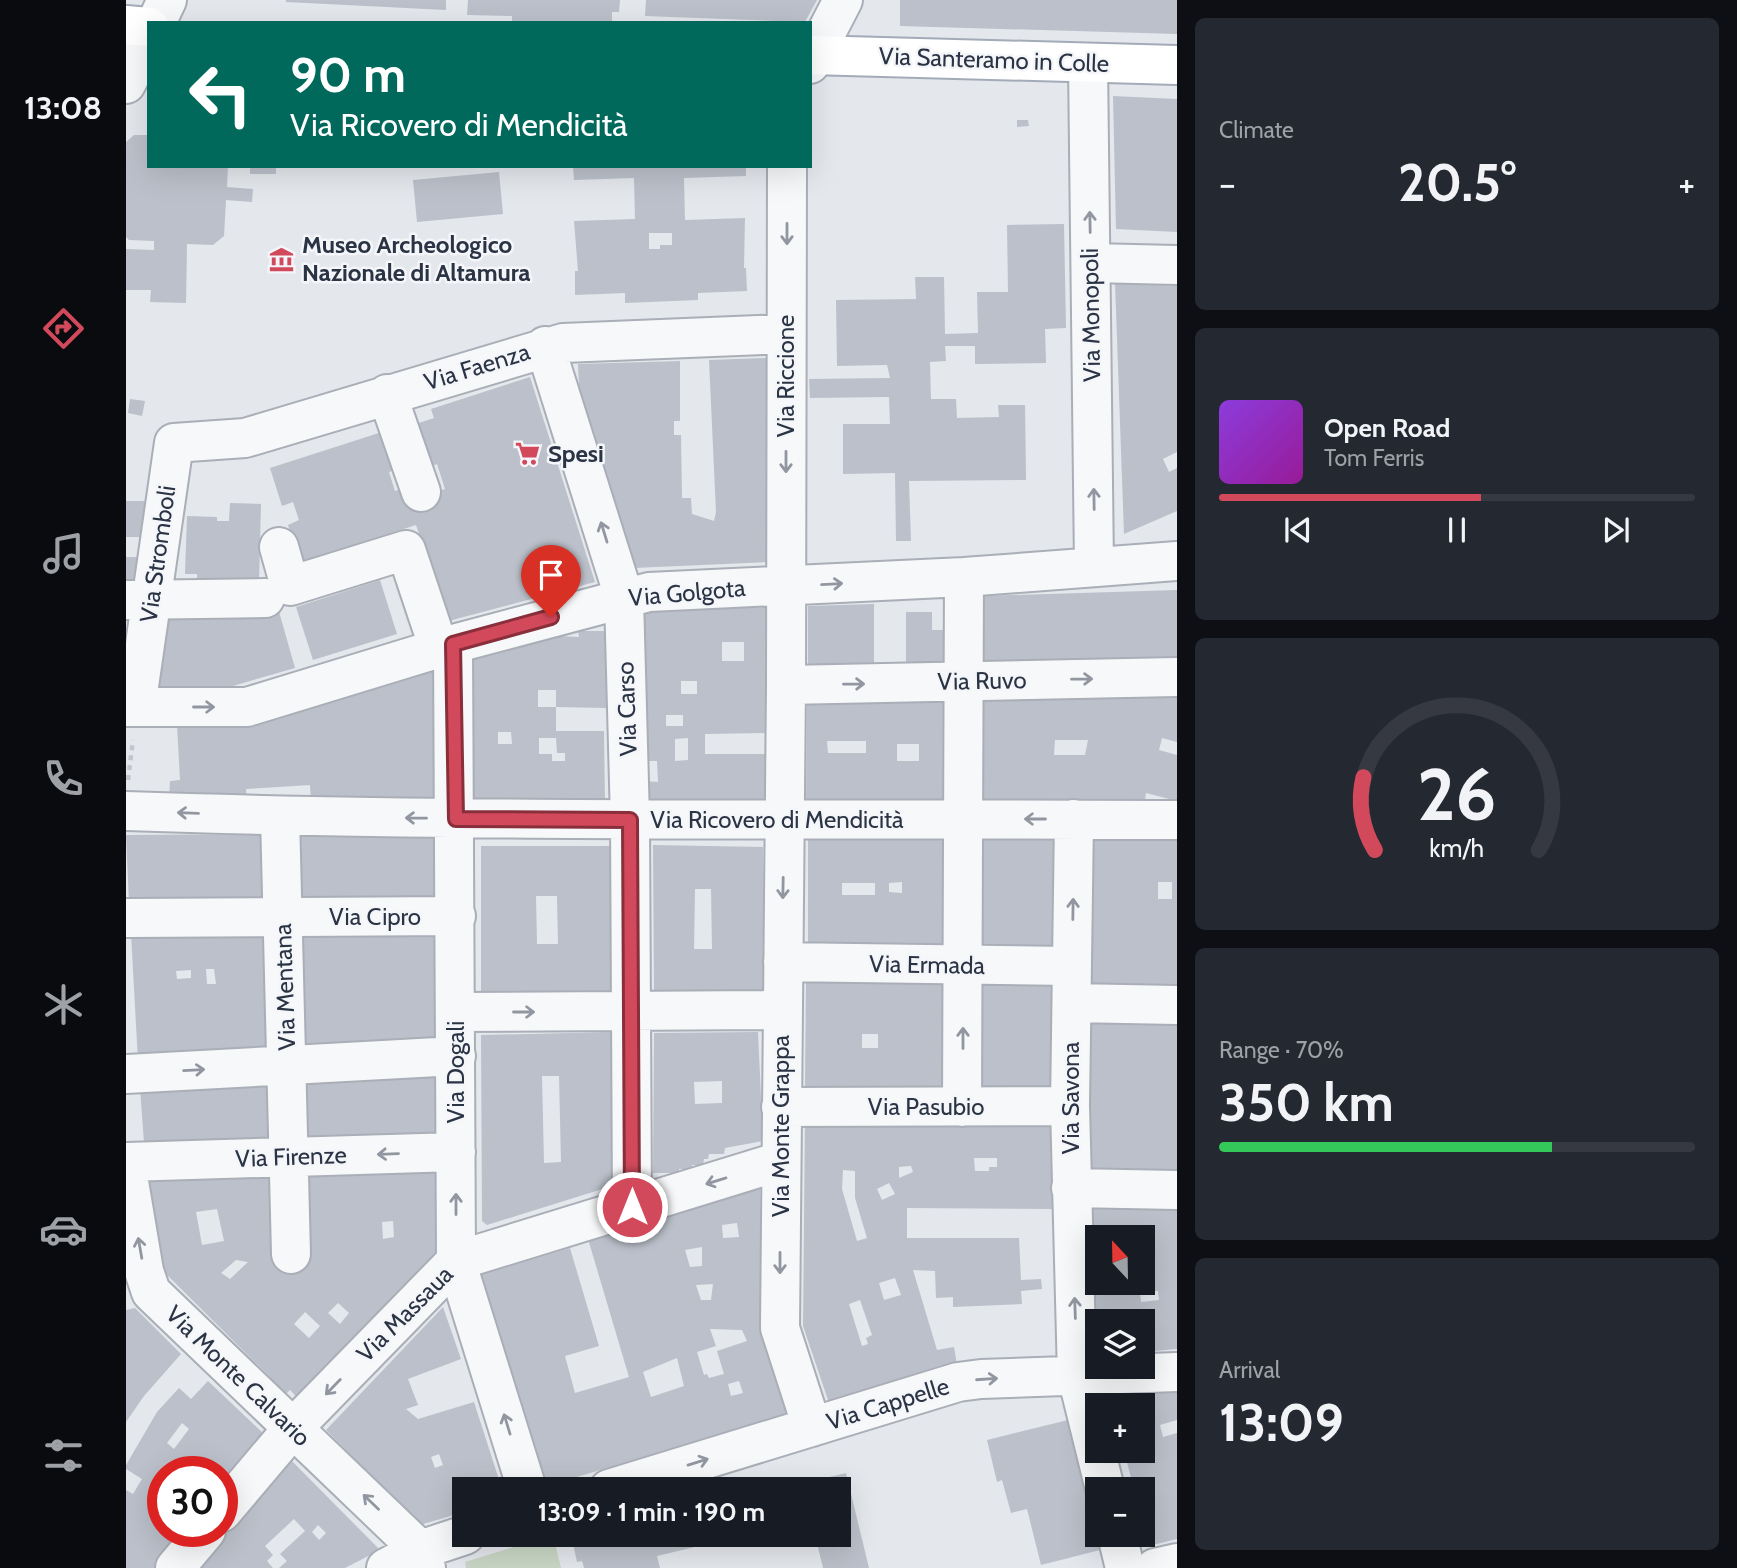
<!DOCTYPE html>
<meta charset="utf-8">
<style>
:root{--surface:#171b24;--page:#242831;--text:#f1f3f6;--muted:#9ea1a6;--line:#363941;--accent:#d1495b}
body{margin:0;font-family:Cabin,sans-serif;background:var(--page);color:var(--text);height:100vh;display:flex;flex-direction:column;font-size:26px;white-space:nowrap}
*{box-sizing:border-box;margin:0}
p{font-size:23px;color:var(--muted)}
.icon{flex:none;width:38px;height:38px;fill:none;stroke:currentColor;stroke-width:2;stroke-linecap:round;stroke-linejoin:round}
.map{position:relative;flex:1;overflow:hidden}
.details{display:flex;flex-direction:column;gap:18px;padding:18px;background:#0d0f14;width:560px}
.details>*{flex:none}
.top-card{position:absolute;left:21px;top:21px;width:665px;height:147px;border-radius:0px;box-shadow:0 7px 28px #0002;background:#00695c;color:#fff;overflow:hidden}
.needle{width:46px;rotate:338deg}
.controls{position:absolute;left:959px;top:1225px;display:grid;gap:14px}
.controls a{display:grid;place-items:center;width:70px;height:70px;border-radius:0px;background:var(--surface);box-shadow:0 7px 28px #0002;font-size:35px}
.speed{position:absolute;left:21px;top:1456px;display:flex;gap:14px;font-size:35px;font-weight:700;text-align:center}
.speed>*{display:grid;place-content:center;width:91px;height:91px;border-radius:50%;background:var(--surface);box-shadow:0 7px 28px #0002;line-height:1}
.speed .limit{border:10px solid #d22;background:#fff;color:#111}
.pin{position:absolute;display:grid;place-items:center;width:60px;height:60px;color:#fff;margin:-72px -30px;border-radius:50% 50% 50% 0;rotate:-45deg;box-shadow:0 0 7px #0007}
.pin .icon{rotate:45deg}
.me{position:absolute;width:77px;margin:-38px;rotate:0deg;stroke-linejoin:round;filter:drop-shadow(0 0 5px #0008)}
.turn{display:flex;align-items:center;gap:24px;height:147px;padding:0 28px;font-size:32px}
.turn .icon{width:91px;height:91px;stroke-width:2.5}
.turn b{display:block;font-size:49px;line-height:60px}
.big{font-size:52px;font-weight:700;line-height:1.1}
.details .card{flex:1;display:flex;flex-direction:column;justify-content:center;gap:10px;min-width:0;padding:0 24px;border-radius:10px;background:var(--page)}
.details .dial{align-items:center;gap:0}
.dial svg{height:182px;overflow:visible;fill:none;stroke:var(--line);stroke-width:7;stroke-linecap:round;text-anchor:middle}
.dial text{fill:var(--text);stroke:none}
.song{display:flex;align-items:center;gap:21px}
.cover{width:84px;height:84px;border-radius:10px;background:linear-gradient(135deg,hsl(270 70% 55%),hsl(300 70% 35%))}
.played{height:7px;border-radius:4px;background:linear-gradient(90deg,var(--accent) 55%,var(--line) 55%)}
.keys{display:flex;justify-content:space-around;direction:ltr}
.heat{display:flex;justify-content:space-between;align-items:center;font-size:38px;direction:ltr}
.charge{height:10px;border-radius:5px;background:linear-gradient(90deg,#34c759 70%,var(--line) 0)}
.trip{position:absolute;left:326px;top:1477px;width:399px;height:70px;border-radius:0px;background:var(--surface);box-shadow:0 7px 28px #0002;font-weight:700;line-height:70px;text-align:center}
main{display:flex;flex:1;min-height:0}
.menu{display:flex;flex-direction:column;width:126px;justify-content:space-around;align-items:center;background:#090b0e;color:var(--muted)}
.menu .icon{width:49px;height:49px}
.menu .selected{color:var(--accent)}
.menu b{font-size:32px;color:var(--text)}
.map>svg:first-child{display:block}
.green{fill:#c9d6c5}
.building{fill:#bbc0ca;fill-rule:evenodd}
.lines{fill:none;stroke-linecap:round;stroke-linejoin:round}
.minor-casing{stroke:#a9aeb7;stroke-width:42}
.major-casing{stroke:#a3abb8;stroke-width:42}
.path{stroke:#c2c5cb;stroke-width:4.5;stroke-dasharray:5 5;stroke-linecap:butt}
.minor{stroke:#f7f8fa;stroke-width:38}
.major{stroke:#fff;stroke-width:38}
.oneway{stroke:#9196a0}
.route-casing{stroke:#882f3b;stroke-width:18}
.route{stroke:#d1495b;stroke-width:12}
.labels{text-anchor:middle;stroke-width:5;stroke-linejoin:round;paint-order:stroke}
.street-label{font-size:24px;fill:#2b3445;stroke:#f4f6f9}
.poi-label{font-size:24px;font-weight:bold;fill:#2b3445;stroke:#f4f6f9;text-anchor:start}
</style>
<main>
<nav class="menu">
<b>13:08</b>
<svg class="icon selected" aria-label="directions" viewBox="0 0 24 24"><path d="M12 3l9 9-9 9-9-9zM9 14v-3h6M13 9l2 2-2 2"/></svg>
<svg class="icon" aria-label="music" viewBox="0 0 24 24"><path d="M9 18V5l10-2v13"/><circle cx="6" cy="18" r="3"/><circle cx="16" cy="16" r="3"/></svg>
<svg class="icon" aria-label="phone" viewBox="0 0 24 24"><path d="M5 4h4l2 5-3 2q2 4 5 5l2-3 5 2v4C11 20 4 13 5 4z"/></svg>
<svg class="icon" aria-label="climate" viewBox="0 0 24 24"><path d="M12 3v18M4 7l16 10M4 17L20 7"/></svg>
<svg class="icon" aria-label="car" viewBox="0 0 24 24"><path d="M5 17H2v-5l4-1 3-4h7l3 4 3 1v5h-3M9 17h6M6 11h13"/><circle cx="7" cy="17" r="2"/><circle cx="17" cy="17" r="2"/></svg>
<svg class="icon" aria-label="filters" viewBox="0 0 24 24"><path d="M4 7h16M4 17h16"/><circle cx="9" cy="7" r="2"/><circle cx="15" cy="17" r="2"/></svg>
</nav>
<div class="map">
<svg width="1051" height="1568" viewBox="0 0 1051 1568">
<rect width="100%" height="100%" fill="#e4e7ec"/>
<path class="green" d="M427 1535 435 1568H340L339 1562Z"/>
<path class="building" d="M160 0H320V10L160 2Z
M342 0H494L493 12H486V23L386 22V16L341 15Z
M520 0H691L679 22 519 16Z
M774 0H1051V34L774 26Z
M987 96 1051 99V232L990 229Z
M891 120H902L903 126 891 127Z
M8 135H23V166H102L101 187 127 189 126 202 100 200 98 236 87 245 61 244 60 303 24 302 25 290H0V249L28 250V241L3 240 0 237V142Z
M124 166H150V174H124Z
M447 166H620V176L558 178 559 220 619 218 618 268H620L621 291 572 293V300L499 303V293L449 295V271H452L448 221 509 219 508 178 448 180ZM523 233H546V245H534V249H523Z
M373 172 377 214 291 222 287 180Z
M938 224 940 328 919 329 920 363 849 364V346H819L820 361 804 362 805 399H830L831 418 873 417 872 405H899L900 480 783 481 785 541H770L769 473 717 474V424H764L763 397 684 398 683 379 764 378 761 365 711 366 710 300 790 299 789 277H818L819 334 852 333 851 292H882L881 225Z
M989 283 1051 286V452L1037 459 1043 472 1051 468V511L998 534Z
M641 358 642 562 508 568 453 389 452 364 554 361V421H548V435H555L556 498H565L566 514 588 521 590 512 583 360Z
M404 377 469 582 315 623 301 557 290 525 174 562 162 525 173 520 167 502 156 506 144 468 259 431 271 469 263 472 269 491 275 489 280 502 319 489 311 464 304 467 290 424 308 418 305 409Z
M4 399 19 401 16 416 2 413Z
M0 501H23L18 537H0Z
M104 503 135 504 133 582 71 581V574H59L61 516 91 517V521H103Z
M0 557H14L10 587H0Z
M254 580 271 634 187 660 170 607Z
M1051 590V661L853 668 854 596Z
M748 604V667L682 666V606Z
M643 607 645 733 579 734V754H645L646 804 519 805V781L532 782 531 761H518L517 611ZM596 642H618V661H596ZM555 681H571V694H555ZM540 715H557V726H540ZM562 738V760L549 761V739Z
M152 608 169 668 93 690 33 691 42 615Z
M780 612H806V630H821V667H780Z
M452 631H480V708L430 707V731H478L479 804H343L341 655H368V647L410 635 453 637ZM412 690H430V707H412ZM372 732H385L386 744H372ZM413 738H430L431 753H439V761H426V754H413Z
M308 667 312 800 185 802 184 785 120 789 121 803 43 801 44 781 54 780 51 725Z
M1051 694V742L1036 738 1033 750 1051 755V801L1020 793 1018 806 853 809 851 698ZM929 740H962L959 755H928Z
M681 700H822L823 804H680ZM701 741H740V753H702ZM771 744H793V761H771Z
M312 833V900L171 901 170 835Z
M139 834 140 902 3 903 0 835Z
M682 836H823L824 949 682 946ZM776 882V893L763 892V883ZM716 883H749V895H716Z
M961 837 1051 838V987L960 986ZM1032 882H1046V899H1032Z
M853 838 927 840 928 952 856 950Z
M527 845 637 847 639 991H528ZM569 889H585L586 949H568Z
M355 846H486V991H355ZM410 896H431L432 944H411Z
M141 931 148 1053 12 1061 5 934ZM80 969H88L90 984H81ZM65 970V978L51 979 50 971Z
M311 932 314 1043 177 1049 171 933Z
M680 981 822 982 821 1087 679 1086ZM736 1034H752V1048H736Z
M855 981 926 982 925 1089 854 1088Z
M958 1022 1051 1023V1172L958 1171Z
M486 1032V1186L361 1225 356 1221 355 1035ZM416 1076H433L435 1162 418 1163Z
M632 1032 637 1141 599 1148 598 1154H583L582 1159H578L577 1165H566V1169H553V1173H527L528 1033ZM596 1081V1103L569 1104 568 1082Z
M311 1070 314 1133 175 1140 173 1076Z
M143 1080 147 1140 18 1143 14 1088Z
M927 1119 930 1209 781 1208V1238H893L895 1280 915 1279 916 1289 895 1291 896 1304 827 1307V1297L810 1298 809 1271 787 1270 811 1350 828 1347 831 1365H816L703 1403 677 1326 679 1122ZM848 1158H871V1167H863V1171H849ZM785 1166 787 1172 773 1178V1167ZM717 1170 729 1171V1198L741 1238 731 1241 716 1189ZM763 1183 769 1194 756 1200 751 1189ZM769 1278 775 1295 758 1300 753 1283ZM734 1300 746 1335 740 1338 742 1344 736 1346 723 1304Z
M312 1166 314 1267 179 1406 164 1390 157 1397 141 1381 144 1377 37 1271 13 1174ZM91 1209 98 1241 76 1245 70 1212ZM267 1221 268 1237 257 1239 256 1222ZM110 1260 122 1262 104 1279 95 1273ZM212 1303 223 1313 214 1324 202 1313ZM179 1312 194 1326 183 1338 168 1324Z
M634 1187 638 1336 661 1415 410 1489 347 1277 444 1248 473 1346 439 1356 449 1393 503 1377 462 1239ZM611 1223 613 1237 597 1238 596 1225ZM576 1247V1266L564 1267 559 1250ZM587 1284 585 1300H575L570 1285ZM584 1329 616 1330 621 1341 591 1351 598 1374 583 1378 581 1374 578 1375 571 1352 590 1346ZM551 1358 558 1386 525 1397 517 1372ZM613 1381 617 1393 605 1396 602 1384Z
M959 1202 1051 1204V1349L1017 1352V1321H970ZM971 1237H1017V1261H1019L1020 1271H1017V1283H971ZM1032 1291 1033 1300 1015 1302 1014 1292Z
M317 1307 335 1359 282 1379 292 1405 280 1409 292 1419 348 1402 376 1489H338V1512L294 1525 200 1430ZM313 1454 317 1465 309 1468 305 1457Z
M9 1308 55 1354 18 1396 0 1422V1310Z
M82 1381 139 1435 96 1487V1472H37V1531H59L29 1568H0V1490L7 1494 16 1479 0 1469V1465L31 1412 53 1388 65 1399ZM56 1423 63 1429 48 1449 41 1443Z
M1051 1392V1420L1034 1425 1037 1437 1051 1433V1539L1023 1546 1017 1523V1489H1008L998 1451H1017V1405H986L983 1396Z
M942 1420 974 1550 915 1565 901 1509 885 1513 876 1480 871 1482 861 1440Z
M162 1457 254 1550 219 1568H153L161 1561 154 1554 179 1531 168 1519 139 1546 147 1555 141 1561 147 1568H71ZM192 1525 200 1533 193 1540 186 1532Z
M720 1473 743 1568H697L689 1535H712V1489L658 1488Z
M465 1535H615V1536L531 1556 534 1568H458L456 1561 451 1562 446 1539Z"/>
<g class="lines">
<defs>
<path id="minor" d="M30 23 41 0
M962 63 968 567
M684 64 717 0
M0 84 23 39
M661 166 660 685 654 1328 686 1427
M965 263 1051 265
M419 346 498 597 504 820 506 1207
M261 394 295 492
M153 547 164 586 280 550 313 649
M0 600 139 598
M327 644 330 1261 401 1489
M660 685 1051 677
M0 707H121L327 644 523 592 838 577 1051 561
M10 707 48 443 119 438 437 343 660 334
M0 811C350 823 701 818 1051 820
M154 816 165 1254
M948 819 944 1106 951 1376 979 1489
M0 918 330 916
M657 962 946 966
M946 1003 1051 1005
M330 1012 656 1010
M0 1074 330 1056
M655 1107 944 1106
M836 1107 838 577
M0 1162 330 1152
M0 1164 18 1271 25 1292 294 1550 300 1568
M945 1188 1051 1190
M483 1489 832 1382 855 1379 1051 1372
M96 1512 167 1428 330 1261 655 1161
M991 1535 999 1568
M49 1568 80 1531
M260 1568 294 1550 339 1535
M1029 1568 1051 1563"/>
<path id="major" d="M0 25 23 27
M684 55 1051 65"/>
</defs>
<use href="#minor" class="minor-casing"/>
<use href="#major" class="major-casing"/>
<path class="path" d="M2 780 7 740"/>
<use href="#minor" class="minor"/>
<use href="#major" class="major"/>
</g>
<defs><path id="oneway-shaft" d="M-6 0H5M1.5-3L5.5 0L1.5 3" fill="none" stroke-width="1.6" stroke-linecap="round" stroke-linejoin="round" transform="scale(1.75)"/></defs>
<g class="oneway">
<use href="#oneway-shaft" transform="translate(964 222) rotate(-91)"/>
<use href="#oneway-shaft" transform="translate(661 234) rotate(90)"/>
<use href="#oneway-shaft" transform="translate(660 462) rotate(90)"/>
<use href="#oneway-shaft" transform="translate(968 499) rotate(-91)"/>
<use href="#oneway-shaft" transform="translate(478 532) rotate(-107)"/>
<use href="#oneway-shaft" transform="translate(706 584) rotate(-3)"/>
<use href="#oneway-shaft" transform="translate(956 679) rotate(-1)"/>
<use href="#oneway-shaft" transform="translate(728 684) rotate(-1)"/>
<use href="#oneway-shaft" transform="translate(78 707)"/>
<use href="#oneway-shaft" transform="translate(62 813) rotate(-178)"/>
<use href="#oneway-shaft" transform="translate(290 818) rotate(-179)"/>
<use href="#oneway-shaft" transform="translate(909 819) rotate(-180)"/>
<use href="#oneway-shaft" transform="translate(657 888) rotate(91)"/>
<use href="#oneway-shaft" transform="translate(947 909) rotate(-89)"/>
<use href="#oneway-shaft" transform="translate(398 1012)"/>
<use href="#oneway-shaft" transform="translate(837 1038) rotate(-90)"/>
<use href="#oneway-shaft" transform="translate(68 1070) rotate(-3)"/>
<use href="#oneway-shaft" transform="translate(262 1154) rotate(178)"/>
<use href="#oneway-shaft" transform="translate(590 1181) rotate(163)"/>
<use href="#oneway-shaft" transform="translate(330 1204) rotate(-90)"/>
<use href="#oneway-shaft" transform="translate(14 1248) rotate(-100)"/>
<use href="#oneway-shaft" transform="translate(654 1263) rotate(90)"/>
<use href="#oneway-shaft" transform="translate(949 1308) rotate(-92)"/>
<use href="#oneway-shaft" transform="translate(861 1379) rotate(-4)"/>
<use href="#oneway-shaft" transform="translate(207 1387) rotate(134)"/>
<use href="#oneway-shaft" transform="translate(381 1424) rotate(-107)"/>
<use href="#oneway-shaft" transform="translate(572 1462) rotate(-17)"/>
<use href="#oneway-shaft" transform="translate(245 1502) rotate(-136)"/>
</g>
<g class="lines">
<defs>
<path id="route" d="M425 617 327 644 330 819 504 820 506 1207"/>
</defs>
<use href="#route" class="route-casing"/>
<use href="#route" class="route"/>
</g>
<defs>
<symbol id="museum-bare" viewBox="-9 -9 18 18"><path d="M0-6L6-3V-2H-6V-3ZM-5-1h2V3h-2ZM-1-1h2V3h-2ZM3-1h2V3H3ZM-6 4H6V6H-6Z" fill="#d1495b" stroke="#f4f6f9" stroke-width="2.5" paint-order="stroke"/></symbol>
<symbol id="supermarket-bare" viewBox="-9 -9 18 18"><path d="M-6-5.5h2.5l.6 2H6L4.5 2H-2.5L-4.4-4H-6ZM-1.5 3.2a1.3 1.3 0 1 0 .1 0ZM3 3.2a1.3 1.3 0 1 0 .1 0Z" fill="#d1495b" stroke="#f4f6f9" stroke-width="2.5" paint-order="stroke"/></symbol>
</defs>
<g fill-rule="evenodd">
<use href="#museum-bare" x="138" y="242" width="35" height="35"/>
<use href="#supermarket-bare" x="384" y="436" width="35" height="35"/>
</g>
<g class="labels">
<g class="street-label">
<text transform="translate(868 60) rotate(2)" y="8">Via Santeramo in Colle</text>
<text transform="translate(965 315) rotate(-91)" y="8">Via Monopoli</text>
<text transform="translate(351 367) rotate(-17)" y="8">Via Faenza</text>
<text transform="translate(660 376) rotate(-90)" y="8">Via Riccione</text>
<text transform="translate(32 554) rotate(-82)" y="8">Via Stromboli</text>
<text transform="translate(561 593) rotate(-5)" y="8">Via Golgota</text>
<text transform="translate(856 681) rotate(-1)" y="8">Via Ruvo</text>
<text transform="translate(501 709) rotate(-92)" y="8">Via Carso</text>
<text x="651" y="828">Via Ricovero di Mendicità</text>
<text x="249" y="925">Via Cipro</text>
<text transform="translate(801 965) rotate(1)" y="8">Via Ermada</text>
<text transform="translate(159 987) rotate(-92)" y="8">Via Mentana</text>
<text transform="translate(330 1072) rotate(-90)" y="8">Via Dogali</text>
<text transform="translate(945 1098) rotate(-90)" y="8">Via Savona</text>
<text x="800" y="1115">Via Pasubio</text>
<text transform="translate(655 1126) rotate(-90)" y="8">Via Monte Grappa</text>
<text transform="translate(165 1157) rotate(-2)" y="8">Via Firenze</text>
<text transform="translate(279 1314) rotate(-45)" y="8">Via Massaua</text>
<text transform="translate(112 1376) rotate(44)" y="8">Via Monte Calvario</text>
<text transform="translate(762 1404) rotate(-17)" y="8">Via Cappelle</text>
</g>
<g class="poi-label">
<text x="176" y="253">Museo Archeologico<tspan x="176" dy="28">Nazionale di Altamura</tspan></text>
<text x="422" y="462">Spesi</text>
</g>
</g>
</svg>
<div class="controls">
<a><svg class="needle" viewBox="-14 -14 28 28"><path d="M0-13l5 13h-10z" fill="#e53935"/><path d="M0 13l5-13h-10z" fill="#9ea1a6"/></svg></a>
<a><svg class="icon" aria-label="layers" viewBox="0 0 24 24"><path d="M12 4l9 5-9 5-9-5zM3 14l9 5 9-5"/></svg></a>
<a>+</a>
<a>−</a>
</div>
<div class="speed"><div class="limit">30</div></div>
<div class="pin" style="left:425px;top:617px;background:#d93025"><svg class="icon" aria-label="arrive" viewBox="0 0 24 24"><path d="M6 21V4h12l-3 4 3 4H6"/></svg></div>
<svg class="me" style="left:506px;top:1207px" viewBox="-20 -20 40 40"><circle r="17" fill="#d1495b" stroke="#fff" stroke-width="3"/><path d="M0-11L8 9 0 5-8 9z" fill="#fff"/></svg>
<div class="trip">13:09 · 1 min · 190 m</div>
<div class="top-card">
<div class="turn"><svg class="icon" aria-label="left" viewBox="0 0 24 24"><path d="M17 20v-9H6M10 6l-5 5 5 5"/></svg><div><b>90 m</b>Via Ricovero di Mendicità</div></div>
</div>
</div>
<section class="details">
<div class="card"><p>Climate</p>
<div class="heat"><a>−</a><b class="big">20.5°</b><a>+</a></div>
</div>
<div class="card">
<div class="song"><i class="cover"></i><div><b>Open Road</b><p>Tom Ferris</p></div></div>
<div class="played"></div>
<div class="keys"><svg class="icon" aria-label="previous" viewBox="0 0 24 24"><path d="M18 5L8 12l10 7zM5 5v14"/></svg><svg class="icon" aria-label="pause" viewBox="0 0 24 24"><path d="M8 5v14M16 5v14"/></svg><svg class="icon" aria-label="next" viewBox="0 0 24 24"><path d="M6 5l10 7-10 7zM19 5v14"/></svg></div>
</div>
<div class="card dial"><svg viewBox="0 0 100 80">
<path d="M14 69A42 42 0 1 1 86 69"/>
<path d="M14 69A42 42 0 0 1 9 37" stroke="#d1495b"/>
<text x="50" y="56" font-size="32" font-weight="700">26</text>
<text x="50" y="72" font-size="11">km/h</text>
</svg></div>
<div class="card"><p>Range · 70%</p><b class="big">350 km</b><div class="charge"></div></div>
<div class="card"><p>Arrival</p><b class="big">13:09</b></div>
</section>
</main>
